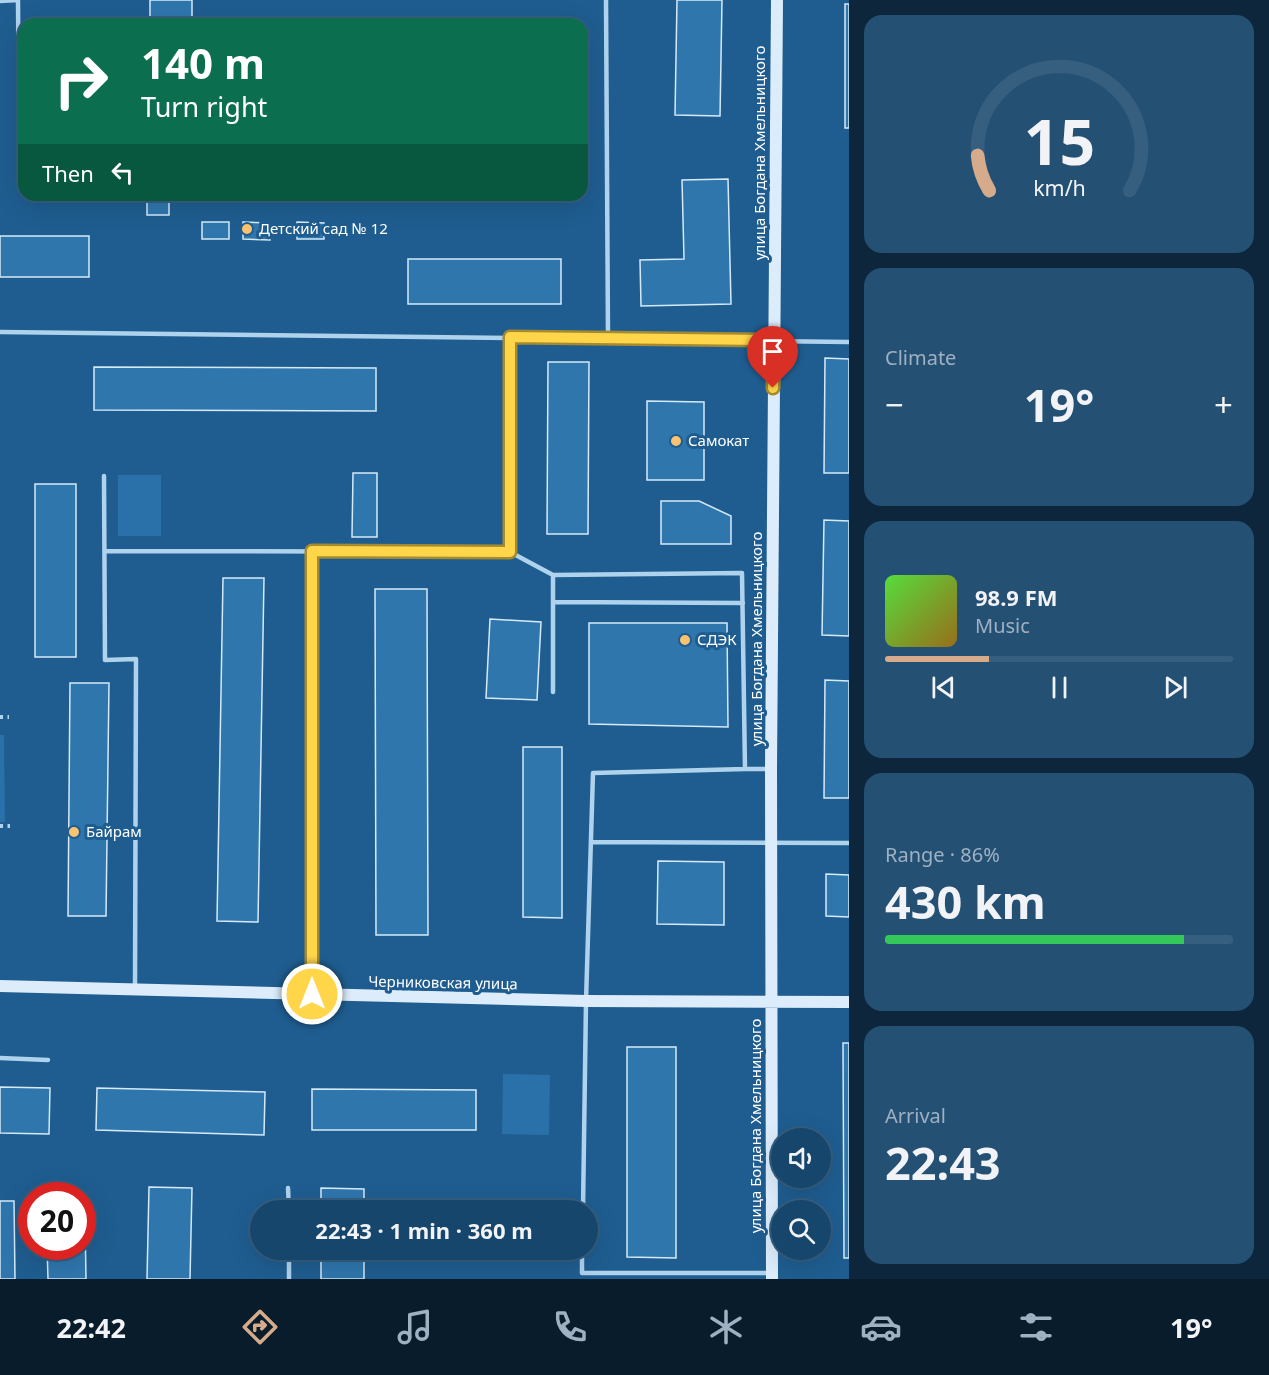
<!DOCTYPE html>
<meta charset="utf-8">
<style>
:root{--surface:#17466c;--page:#245074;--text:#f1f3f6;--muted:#9eb1c2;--line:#365e7f;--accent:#d6ab8b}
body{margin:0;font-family:"Noto Sans",sans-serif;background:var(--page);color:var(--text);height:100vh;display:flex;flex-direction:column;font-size:22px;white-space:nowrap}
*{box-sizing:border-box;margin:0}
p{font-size:20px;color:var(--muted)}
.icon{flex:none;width:33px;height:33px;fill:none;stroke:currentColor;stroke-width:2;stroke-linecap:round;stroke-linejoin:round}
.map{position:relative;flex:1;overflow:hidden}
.details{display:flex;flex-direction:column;gap:15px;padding:15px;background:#0d263b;width:420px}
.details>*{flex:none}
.hud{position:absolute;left:18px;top:18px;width:570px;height:183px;border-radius:18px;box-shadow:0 6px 24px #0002,0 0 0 2px var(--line);background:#0b6e4f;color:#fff;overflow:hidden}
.fabs{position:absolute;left:771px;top:1128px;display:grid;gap:12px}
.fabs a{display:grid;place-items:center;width:60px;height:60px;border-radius:50%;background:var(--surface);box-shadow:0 6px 24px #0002,0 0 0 2px var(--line);font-size:30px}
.speed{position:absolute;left:18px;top:1182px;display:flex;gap:12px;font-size:30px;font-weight:700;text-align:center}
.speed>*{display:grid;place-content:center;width:78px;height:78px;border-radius:50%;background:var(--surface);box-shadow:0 6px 24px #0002,0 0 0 2px var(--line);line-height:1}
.speed .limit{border:9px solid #d22;background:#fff;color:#111}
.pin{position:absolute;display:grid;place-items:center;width:51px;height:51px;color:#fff;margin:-62px -26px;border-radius:50% 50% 50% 0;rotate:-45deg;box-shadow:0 0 6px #0007}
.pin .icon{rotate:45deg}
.me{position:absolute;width:66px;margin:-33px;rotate:0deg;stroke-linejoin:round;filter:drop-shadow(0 0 4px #0008)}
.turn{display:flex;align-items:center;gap:21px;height:126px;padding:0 24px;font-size:27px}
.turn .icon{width:78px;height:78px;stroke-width:2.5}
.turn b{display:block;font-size:42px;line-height:51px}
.then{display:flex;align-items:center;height:57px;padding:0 24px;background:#0003;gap:12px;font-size:22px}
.big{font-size:45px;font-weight:700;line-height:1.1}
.details .tile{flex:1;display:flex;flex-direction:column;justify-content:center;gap:9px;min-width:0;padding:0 21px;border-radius:18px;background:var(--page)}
.details .dial{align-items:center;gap:0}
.dial svg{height:156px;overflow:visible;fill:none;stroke:var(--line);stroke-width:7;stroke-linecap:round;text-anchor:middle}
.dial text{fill:var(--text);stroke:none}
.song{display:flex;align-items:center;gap:18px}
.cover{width:72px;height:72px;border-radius:9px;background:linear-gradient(135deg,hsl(110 70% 55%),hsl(40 70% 35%))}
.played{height:6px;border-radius:3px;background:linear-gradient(90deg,var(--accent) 30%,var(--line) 30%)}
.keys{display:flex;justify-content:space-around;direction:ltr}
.heat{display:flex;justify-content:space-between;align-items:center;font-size:33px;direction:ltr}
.charge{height:9px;border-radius:4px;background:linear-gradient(90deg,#34c759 86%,var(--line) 0)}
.trip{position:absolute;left:250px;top:1200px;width:348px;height:60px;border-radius:30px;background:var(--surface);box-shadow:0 6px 24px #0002,0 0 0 2px var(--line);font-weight:700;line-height:60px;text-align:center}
.tab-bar{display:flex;height:96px;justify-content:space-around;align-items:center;background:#091c2b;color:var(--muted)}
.tab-bar .icon{width:42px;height:42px}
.tab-bar .selected{color:var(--accent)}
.tab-bar b{font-size:27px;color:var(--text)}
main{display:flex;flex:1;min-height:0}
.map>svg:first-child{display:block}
.green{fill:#2971a8}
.building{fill:#2f76ad;stroke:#d5eaf9;stroke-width:1.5}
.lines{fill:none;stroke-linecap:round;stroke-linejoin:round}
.path{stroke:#afd2ed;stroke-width:4;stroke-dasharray:3 4.5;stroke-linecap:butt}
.lane{stroke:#afd2ed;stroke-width:4.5}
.secondary{stroke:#dcecfa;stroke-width:12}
.route-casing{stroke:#a68a30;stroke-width:15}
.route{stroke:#ffd54a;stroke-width:10}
.poi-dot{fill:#fbc370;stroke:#1f5d90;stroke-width:2}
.labels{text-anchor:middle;stroke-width:6;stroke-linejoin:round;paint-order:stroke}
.street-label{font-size:15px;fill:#fff;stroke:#1f5d90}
.poi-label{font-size:15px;fill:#fff;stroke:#1f5d90;text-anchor:start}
</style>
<main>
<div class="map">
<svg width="849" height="1279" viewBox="0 0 849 1279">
<rect width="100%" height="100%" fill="#1f5d90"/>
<path class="green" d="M118 475H161V536H118Z
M0 735H4L5 822H0Z
M503 1074 550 1075 549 1135 502 1134Z"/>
<path class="building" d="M150 0H192V24H150Z
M677 0H722L720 116 675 115Z
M845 4H849V128H845Z
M728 179 731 304 641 306 640 260 684 259 682 180Z
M147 195H169V215H147Z
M202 222H229V239H202Z
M243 222 270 223V240L243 239Z
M297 222 324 223V239H297Z
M0 236H89V277H0Z
M408 259H561V304H408Z
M825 358 849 359V473H824Z
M548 362H589L588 534H547Z
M94 367 376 368V411L94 410Z
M647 401 704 402V480H647Z
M353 473H377V537H352Z
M35 484H76V657H35Z
M661 501H699L731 516V544H661Z
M824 520 849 521V636L822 635Z
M223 578H264L258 922 217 921Z
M375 589H427L428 935H376Z
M490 619 541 622 537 700 486 698Z
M589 623H727L728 727 589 724Z
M825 680 849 681V798H824Z
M70 683H109L106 916H68Z
M523 747H562V918L523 917Z
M658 861 724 862V925L657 924Z
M826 874 849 875V917L826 916Z
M843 1043H849V1258H844Z
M627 1047H676V1258L627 1257Z
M0 1087 50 1088 49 1134 0 1133Z
M97 1088 265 1092 264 1135 96 1130Z
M312 1089 476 1090V1130H312Z
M149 1187 192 1188 190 1279H147Z
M321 1188 364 1189V1210H321Z
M0 1201H14L15 1279H0Z
M85 1216 86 1279H48L47 1246H82V1217Z
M321 1250H364V1279H321Z"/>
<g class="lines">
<path class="path" d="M0 717H9
M0 826H10"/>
<path class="lane" d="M606 0 608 339
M0 1 18 0
M18 1 19 129
M0 332 849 342
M104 476 105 660 136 659 135 988
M105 551 510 552V337
M312 551V993
M510 552 553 575 742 573 745 769 593 773 586 1001 583 1210
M553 575V692
M553 602 743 603
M745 769H769
M591 842 849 843
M0 1058 48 1060
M288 1188 289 1210
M289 1250V1279
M582 1250V1273H771"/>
<path class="secondary" d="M0 986 586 1001 849 1002
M772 1279 771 769 777 0"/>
</g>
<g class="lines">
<defs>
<path id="route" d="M312 994V551L510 552V337L774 340 773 388"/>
</defs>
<use href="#route" class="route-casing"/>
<use href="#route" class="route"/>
</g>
<g class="poi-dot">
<circle cx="247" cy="229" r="6"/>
<circle cx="676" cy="441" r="6"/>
<circle cx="685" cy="640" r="6"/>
<circle cx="74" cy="832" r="6"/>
</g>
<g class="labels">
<g class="street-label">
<text transform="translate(760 153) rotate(-90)" y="5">улица Богдана Хмельницкого</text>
<text transform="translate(757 639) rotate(-90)" y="5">улица Богдана Хмельницкого</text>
<text transform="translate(443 983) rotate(1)" y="5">Черниковская улица</text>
<text transform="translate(756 1126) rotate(-90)" y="5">улица Богдана Хмельницкого</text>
</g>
<g class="poi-label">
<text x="259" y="234">Детский сад № 12</text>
<text x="688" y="446">Самокат</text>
<text x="697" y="645">СДЭК</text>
<text x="86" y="837">Байрам</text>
</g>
</g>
</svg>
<div class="fabs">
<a><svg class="icon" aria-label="sound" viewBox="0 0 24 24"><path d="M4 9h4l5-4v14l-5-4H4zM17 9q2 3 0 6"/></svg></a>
<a><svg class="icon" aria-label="search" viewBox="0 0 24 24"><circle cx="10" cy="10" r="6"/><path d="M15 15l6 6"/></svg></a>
</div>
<div class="speed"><div class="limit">20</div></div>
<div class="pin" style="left:773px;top:388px;background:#d93025"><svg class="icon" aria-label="arrive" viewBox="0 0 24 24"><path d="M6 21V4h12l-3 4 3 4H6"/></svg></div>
<svg class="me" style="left:312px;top:994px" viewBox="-20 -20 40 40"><circle r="17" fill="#ffd54a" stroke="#fff" stroke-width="3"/><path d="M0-11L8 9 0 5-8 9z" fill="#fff"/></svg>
<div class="trip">22:43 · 1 min · 360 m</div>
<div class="hud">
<div class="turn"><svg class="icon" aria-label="right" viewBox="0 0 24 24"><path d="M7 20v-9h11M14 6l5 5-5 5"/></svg><div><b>140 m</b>Turn right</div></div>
<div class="then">Then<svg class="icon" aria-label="left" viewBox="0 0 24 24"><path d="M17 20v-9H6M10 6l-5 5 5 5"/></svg></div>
</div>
</div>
<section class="details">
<div class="tile dial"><svg viewBox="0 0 100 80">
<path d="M14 69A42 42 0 1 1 86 69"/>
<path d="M14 69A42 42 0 0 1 8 51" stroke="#d6ab8b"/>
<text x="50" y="56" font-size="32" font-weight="700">15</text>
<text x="50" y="72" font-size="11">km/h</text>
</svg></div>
<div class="tile"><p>Climate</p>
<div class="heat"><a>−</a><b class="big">19°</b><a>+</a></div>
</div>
<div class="tile">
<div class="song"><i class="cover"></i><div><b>98.9 FM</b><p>Music</p></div></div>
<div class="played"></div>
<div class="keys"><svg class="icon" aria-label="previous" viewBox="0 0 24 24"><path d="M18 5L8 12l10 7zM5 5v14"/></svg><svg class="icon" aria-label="pause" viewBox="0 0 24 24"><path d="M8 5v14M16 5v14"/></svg><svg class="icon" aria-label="next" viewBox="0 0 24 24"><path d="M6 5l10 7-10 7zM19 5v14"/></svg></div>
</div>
<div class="tile"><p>Range · 86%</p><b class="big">430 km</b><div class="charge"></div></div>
<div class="tile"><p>Arrival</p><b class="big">22:43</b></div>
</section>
</main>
<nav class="tab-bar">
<b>22:42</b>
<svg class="icon selected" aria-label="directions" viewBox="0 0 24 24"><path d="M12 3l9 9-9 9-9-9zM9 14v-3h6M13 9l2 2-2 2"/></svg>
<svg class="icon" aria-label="music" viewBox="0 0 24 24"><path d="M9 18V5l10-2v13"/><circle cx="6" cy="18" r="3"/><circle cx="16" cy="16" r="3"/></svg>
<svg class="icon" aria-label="phone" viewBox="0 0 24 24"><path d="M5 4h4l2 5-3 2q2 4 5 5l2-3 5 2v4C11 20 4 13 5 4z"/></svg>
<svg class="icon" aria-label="climate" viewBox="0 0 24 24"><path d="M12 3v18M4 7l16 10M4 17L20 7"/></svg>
<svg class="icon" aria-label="car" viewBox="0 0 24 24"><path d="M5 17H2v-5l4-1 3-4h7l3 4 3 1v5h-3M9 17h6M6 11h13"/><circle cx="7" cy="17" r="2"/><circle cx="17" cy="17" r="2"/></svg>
<svg class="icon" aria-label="filters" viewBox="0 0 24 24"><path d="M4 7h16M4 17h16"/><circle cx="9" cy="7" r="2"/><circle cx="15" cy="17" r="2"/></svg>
<b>19°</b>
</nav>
